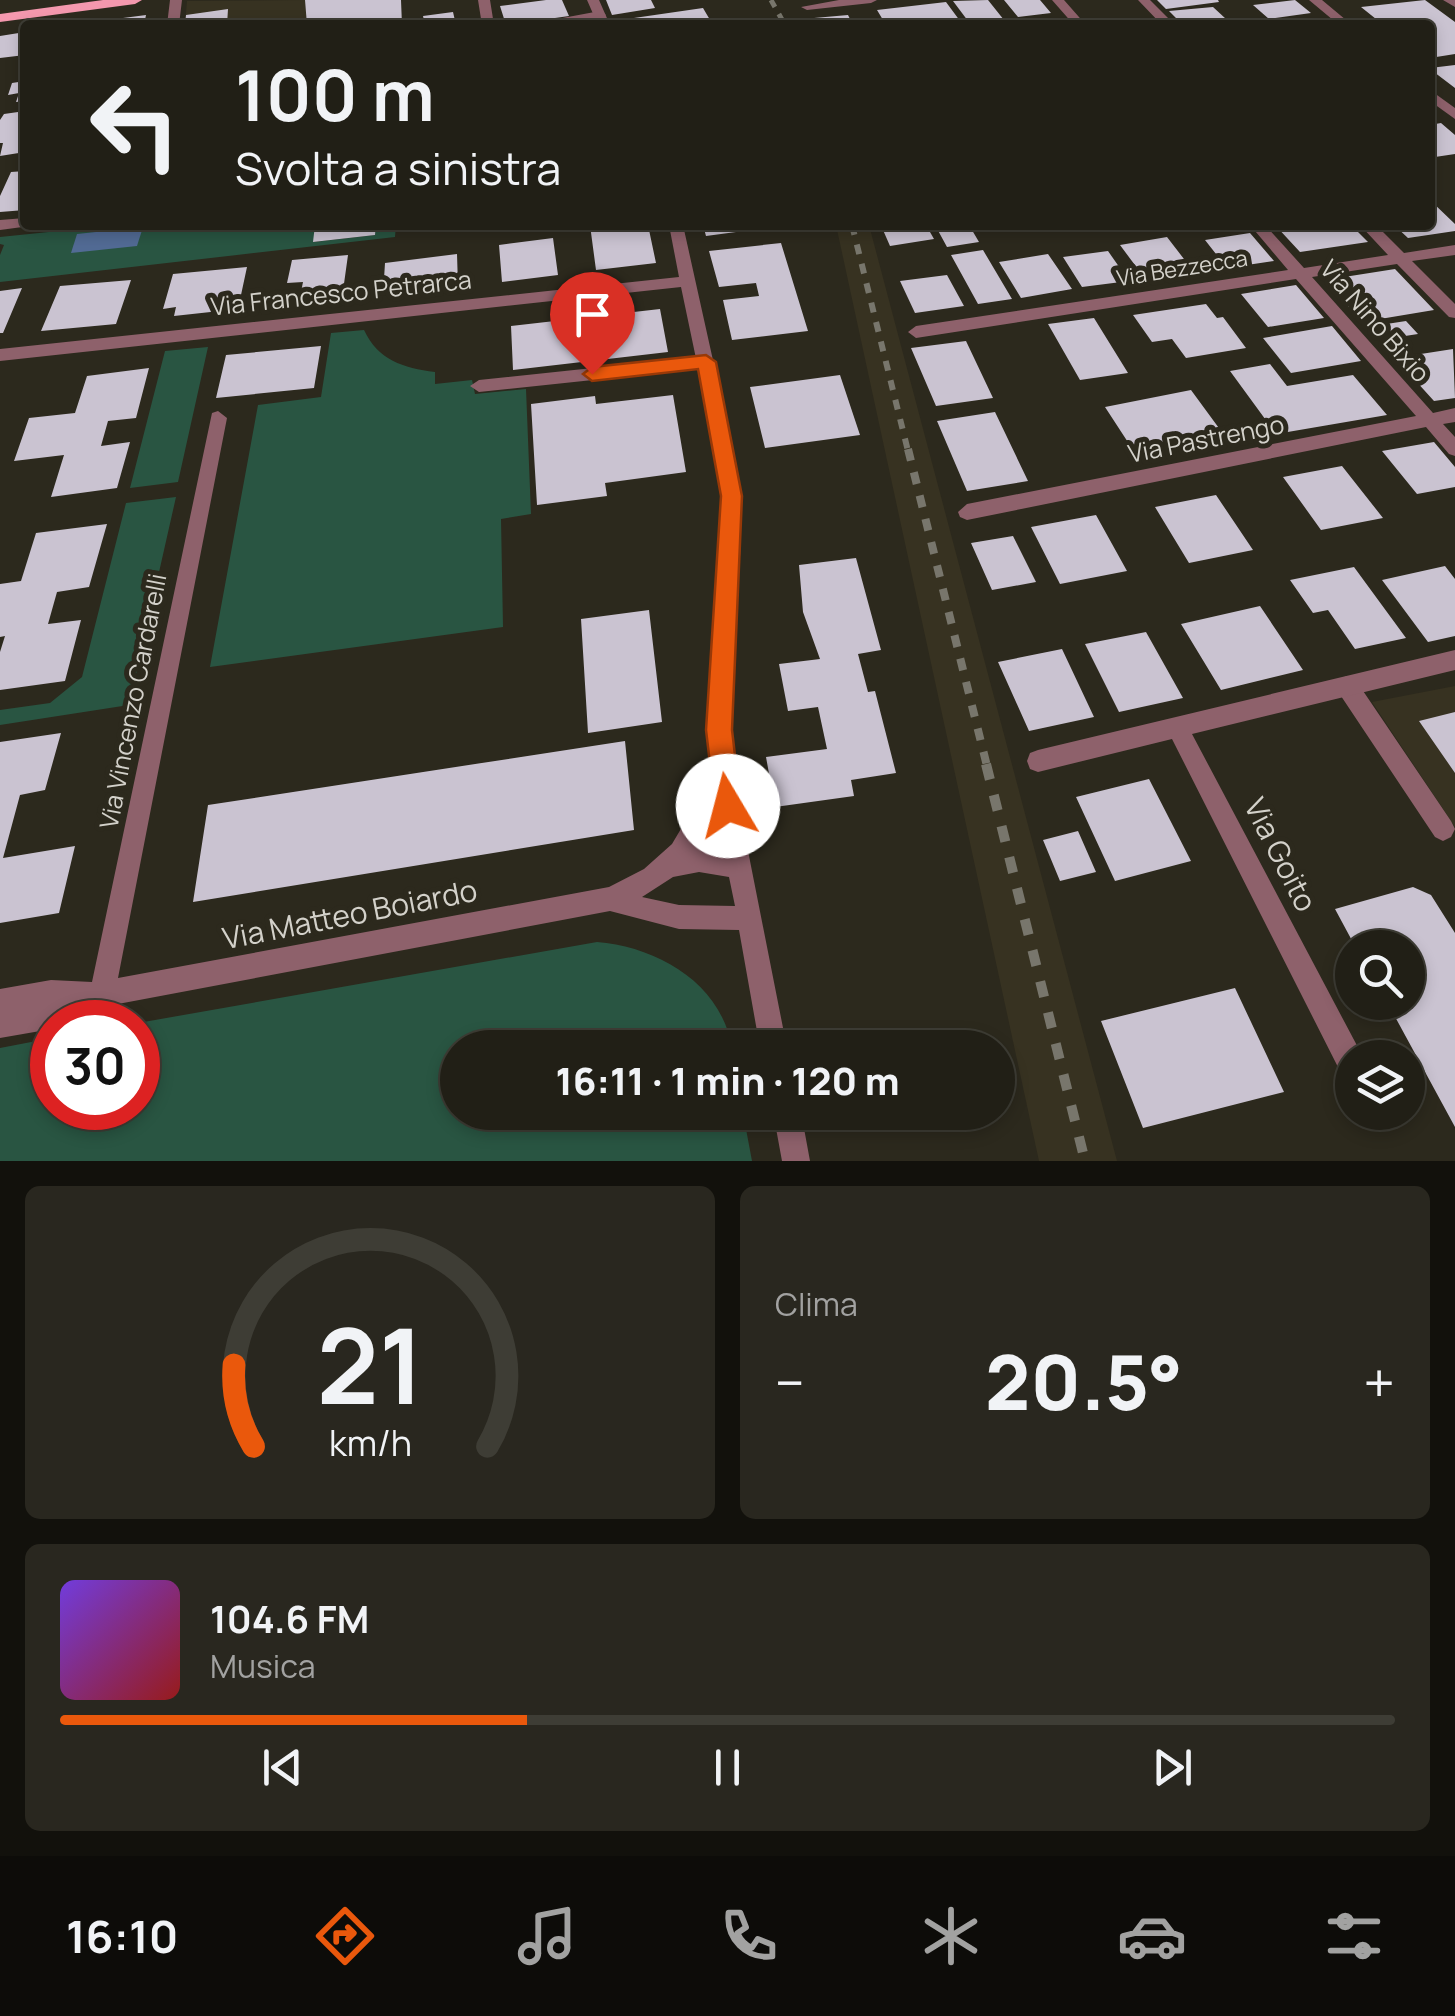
<!DOCTYPE html>
<html lang="it">
<meta charset="utf-8">
<style>
:root{--surface:#211f16;--page:#29271f;--text:#f1f3f6;--muted:#a2a2a1;--line:#3e3d35;--accent:#ea580c}
body{margin:0;font-family:Manrope,sans-serif;background:var(--page);color:var(--text);height:100vh;display:flex;flex-direction:column;font-size:38px;white-space:nowrap}
*{box-sizing:border-box;margin:0}
p{font-size:32px;color:var(--muted)}
.icon{flex:none;width:55px;height:55px;fill:none;stroke:currentColor;stroke-width:2;stroke-linecap:round;stroke-linejoin:round}
.map{position:relative;height:1161px;overflow:hidden}
.sheet{display:flex;flex-direction:column;gap:25px;padding:25px;background:#12110c;flex:1}
.sheet>*{flex:none}
.banner{position:absolute;left:20px;top:20px;width:1415px;height:210px;border-radius:10px;box-shadow:0 5px 15px #0003,0 0 0 2px var(--line);background:#211f16;color:var(--text);overflow:hidden}
.fabs{position:absolute;left:1335px;top:930px;display:grid;gap:20px}
.fabs a{display:grid;place-items:center;width:90px;height:90px;border-radius:50%;background:var(--surface);box-shadow:0 5px 15px #0003,0 0 0 2px var(--line);font-size:50px}
.speed{position:absolute;left:30px;top:1000px;display:flex;gap:20px;font-size:50px;font-weight:700;text-align:center}
.speed>*{display:grid;place-content:center;width:130px;height:130px;border-radius:50%;background:var(--surface);box-shadow:0 5px 15px #0003,0 0 0 2px var(--line);line-height:1}
.speed .limit{border:15px solid #d22;background:#fff;color:#111}
.pin{position:absolute;display:grid;place-items:center;width:85px;height:85px;color:#fff;margin:-102px -42px;border-radius:50% 50% 50% 0;rotate:-45deg;box-shadow:0 0 10px #0007}
.pin .icon{rotate:45deg}
.me{position:absolute;width:110px;margin:-55px;rotate:352deg;stroke-linejoin:round;filter:drop-shadow(0 0 8px #0008)}
.turn{display:flex;align-items:center;gap:35px;height:210px;padding:0 50px;font-size:45px}
.turn .icon{width:130px;height:130px;stroke-width:2.5}
.turn b{display:block;font-size:70px;line-height:85px}
.big{font-size:75px;font-weight:800;line-height:1.1}
.sheet .widget{flex:1;display:flex;flex-direction:column;justify-content:center;gap:15px;min-width:0;padding:0 35px;border-radius:15px;background:var(--page)}
.sheet .dial{align-items:center;gap:0}
.dial svg{height:260px;overflow:visible;fill:none;stroke:var(--line);stroke-width:7;stroke-linecap:round;text-anchor:middle}
.dial text{fill:var(--text);stroke:none}
.song{display:flex;align-items:center;gap:30px}
.cover{width:120px;height:120px;border-radius:15px;background:linear-gradient(135deg,hsl(260 70% 55%),hsl(0 70% 35%))}
.played{height:10px;border-radius:5px;background:linear-gradient(90deg,var(--accent) 35%,var(--line) 35%)}
.keys{display:flex;justify-content:space-around;direction:ltr}
.heat{display:flex;justify-content:space-between;align-items:center;font-size:55px;direction:ltr}
.sheet .tiles{flex:1;display:grid;gap:25px;grid-template-columns:1fr 1fr}
.widget:last-child{grid-column:span 2}
.trip{position:absolute;left:440px;top:1030px;width:575px;height:100px;border-radius:50px;background:var(--surface);box-shadow:0 5px 15px #0003,0 0 0 2px var(--line);font-weight:800;line-height:100px;text-align:center}
.tabs{display:flex;height:160px;justify-content:space-around;align-items:center;background:#0d0c09;color:var(--muted)}
.tabs .icon{width:70px;height:70px}
.tabs .current{color:var(--accent)}
.tabs b{font-size:45px;color:var(--text)}
.map>svg:first-child{display:block}
.built{fill:#373221}
.green{fill:#295542}
.water{fill:#526b95}
.building{fill:#cac3d1}
.lines{fill:none;stroke-linecap:round;stroke-linejoin:round}
.service{fill:#8e616b;fill-rule:evenodd}
.minor{fill:#8e616b;fill-rule:evenodd}
.primary{fill:#f498ae;fill-rule:evenodd}
.rail-far3{stroke:#78766c;stroke-width:5;stroke-dasharray:8 8;stroke-linecap:butt}
.rail-far2{stroke:#78766c;stroke-width:6;stroke-dasharray:10 10;stroke-linecap:butt}
.rail-far1{stroke:#78766c;stroke-width:8;stroke-dasharray:12 12;stroke-linecap:butt}
.rail{stroke:#78766c;stroke-width:10;stroke-dasharray:16 16;stroke-linecap:butt}
.route{fill:#ea580c;stroke:#983908;stroke-width:2.5}
.labels{text-anchor:middle;stroke-width:10;stroke-linejoin:round;paint-order:stroke}
.far-street-label{font-size:22px;fill:#d3d1ca;stroke:#2c291d}
.street-label{font-size:25px;fill:#d3d1ca;stroke:#2c291d}
.near-street-label{font-size:30px;fill:#d3d1ca;stroke:#2c291d}
</style>
<div class="map">
<svg width="1455" height="1161" viewBox="0 0 1455 1161">
<rect width="100%" height="100%" fill="#2c291d"/>
<path class="built" d="M305 0 307 25H185L187 1Z
M836 225H869L1117 1161H1039Z
M1455 686V827L1372 702Z"/>
<path class="green" d="M117 225H315L314 242 375 235 376 225H396L395 237 0 282V255L4 245 0 244V237Z
M364 330C378 360 403 368 435 372V384L472 380 475 394 526 389 531 514 501 519 503 627 210 667 258 405 321 397 331 333Z
M208 347 178 482 130 488 165 351Z
M176 497 129 705 0 725V710L50 703 82 677 126 503Z
M597 942C657 947 720 982 732 1047L458 1048V1112L743 1113 752 1161H0V1048L52 1038V1108H138V1023Z"/>
<path class="water" d="M143 227 137 246 71 253 77 234Z"/>
<path class="building" d="M305 0H401L402 25H307Z
M546 0H562L569 16 506 25 500 6Z
M606 0H651L655 8 612 15Z
M988 0 1008 25H971L953 1Z
M1004 0H1040L1051 13 1018 17Z
M1157 0H1218L1219 2 1166 9Z
M1295 0 1311 13 1269 19 1253 5Z
M1425 0 1455 22V54L1430 58V25H1396L1387 18 1376 19 1361 7Z
M946 2 963 25H886L877 10Z
M1213 7 1226 19 1182 24 1169 11Z
M703 8 713 25H630L627 19Z
M228 9 227 25H185L186 15Z
M453 12 456 25H425L423 16Z
M146 15 144 25H99L100 21Z
M848 15 853 25H817L814 18Z
M25 32V55L0 58V36Z
M1455 65V88L1430 69V68Z
M25 81V101L16 102 19 93 8 95 12 83Z
M25 111V152L0 156 3 143H0V120L4 114Z
M1441 123 1455 135V154L1435 157 1430 153V125Z
M25 171V210L0 212V196L11 172Z
M1430 200 1455 224V231L1408 238 1394 225H1430Z
M315 225H376L375 235 313 242Z
M590 225H648L656 263 596 270Z
M703 225H749L751 230 706 236Z
M885 225H926L934 239 890 246 883 230H887Z
M935 225H969L979 242 947 247Z
M1275 225H1351L1368 242 1300 252Z
M1250 233 1274 261 1227 268 1205 240Z
M1167 237 1194 272 1146 280 1120 245Z
M553 238 558 275 502 282 499 245Z
M781 243 808 331 732 340 723 300 759 296 756 283 719 287 709 251Z
M983 250 1012 299 978 304 951 255Z
M1108 251 1129 281 1082 287 1063 257Z
M457 254 458 286 383 295 385 263Z
M1048 254 1072 289 1021 298 999 262Z
M348 255 342 298 299 302 303 282 287 283 292 260Z
M247 267 238 309 174 316 176 307 163 309 173 274Z
M1395 269 1434 310 1362 322 1325 280Z
M947 275 964 306 915 313 900 281Z
M131 280 116 324 41 331 60 286Z
M1296 285 1324 318 1268 327 1241 294Z
M22 288 3 333H0V291Z
M1206 304 1217 318 1223 317 1246 348 1186 358 1172 339 1152 342 1133 315Z
M660 309 668 352 513 370 511 326Z
M1094 318 1128 373 1080 380 1048 324Z
M1406 321 1418 334 1379 340 1367 327Z
M1332 326 1361 361 1291 373 1263 338Z
M966 341 993 398 936 406 911 348Z
M321 346 314 388 216 398 226 355Z
M1453 349 1455 398 1434 401 1395 358Z
M1270 364 1287 386 1353 375 1387 415 1276 434 1230 371Z
M149 368 136 418 108 421 101 446 130 442 117 488 51 497 64 455 14 461 29 418 75 413 87 376Z
M840 375 860 435 765 448 750 387Z
M1191 390 1224 435 1135 453 1105 407Z
M673 395 686 472 605 483 607 496 537 505 531 404 595 396 596 404Z
M995 412 1028 481 967 491 937 421Z
M1434 442 1455 467V487L1417 494 1382 451Z
M1342 466 1383 518 1321 530 1283 477Z
M1216 495 1253 550 1189 563 1155 507Z
M1096 515 1127 571 1060 584 1031 527Z
M107 524 89 587 57 592 48 624 81 620 65 681 0 690V652L5 636 0 637V584L21 581 36 533Z
M1013 536 1036 582 992 590 971 543Z
M856 558 881 650 858 654 868 692 875 691 896 773 851 780 854 796 775 807 766 757 827 749 818 707 788 711 779 664 820 659 803 612 799 565Z
M1445 566 1455 579V636L1428 642 1382 580Z
M1354 567 1406 638 1355 649 1328 610 1313 613 1290 580Z
M1260 606 1303 670 1221 690 1181 624Z
M649 610 662 722 588 733 581 619Z
M1146 632 1183 698 1119 712 1085 644Z
M1062 649 1094 717 1029 731 998 662Z
M1455 712V773L1419 721Z
M61 733 45 790 20 795 3 858 75 846 59 913 0 923V742Z
M625 741 634 830 193 902 208 805Z
M1149 779 1191 861 1115 881 1076 797Z
M1078 831 1096 872 1060 881 1043 840Z
M1413 887 1431 895 1455 933V1127L1387 1002H1408V948H1356L1335 909Z
M1235 988 1284 1092 1143 1128 1101 1021Z"/>
<g class="lines">
<path class="service" d="M478 0H490L494 25H482Z
M600 11 606 15 604 17 555 25H525Z
M706 356 714 362 706 368 479 392 470 386 479 380Z
M1347 676 1355 679 1451 821 1455 829 1451 837 1443 841 1435 837 1339 693 1336 686 1339 679Z"/>
<path class="minor" d="M170 0H182L179 25H167Z
M587 0H599L610 25H598Z
M839 0H877L871 3 807 10 801 7Z
M1052 0H1064L1086 25H1074Z
M1138 0H1150L1175 25H1162Z
M1309 0H1322L1352 25H1339Z
M1443 0H1455V7Z
M1430 90 1455 108V119L1430 101Z
M25 218V225L30 226 0 230V220Z
M669 225H683L738 473 741 539 730 730 734 780 787 1048H760L739 930 679 929 610 911 102 1007 65 1022H52V1028L46 1030 0 1038V989L51 980 92 982 212 413 218 411 227 418 118 978 609 887 644 869 672 844 711 778 708 730 721 539 720 473 681 287 0 361V349L679 277ZM718 814 725 851 698 848ZM699 872 729 877 735 906 679 905 642 897 673 877Z
M1250 225H1265L1304 268 1388 255 1360 225H1376L1404 253 1455 245V255L1412 261 1455 304V318L1449 317 1397 264 1312 277 1433 413 1455 408V422L1443 424 1455 437V456L1449 454 1426 427 967 520 960 517 958 512 967 504 1416 416 1296 279 916 338 908 332 916 326 1288 270Z
M1455 650V670L1192 734 1362 1055 1352 1058V1079L1342 1075 1172 739 1038 772 1030 769 1027 761 1030 753 1038 750Z
M773 1112H801L810 1161H782Z"/>
<path class="primary" d="M103 0H142L135 4 0 22V14Z"/>
<path class="rail-far3" d="M771 0 785 25"/>
<path class="rail-far2" d="M852 225 908 451"/>
<path class="rail-far1" d="M908 449 987 766"/>
<path class="rail" d="M986 764 1085 1161"/>
</g>
<path class="route" d="M706 355 716 362 742 496 732 730 741 806 737 815 728 819 719 815 715 806 706 730 721 496 698 369 592 381 583 374 592 367Z"/>
<g class="labels">
<g class="far-street-label">
<text transform="translate(1182 268) rotate(-9)" y="8">Via Bezzecca</text>
</g>
<g class="street-label">
<text transform="translate(341 293) rotate(-6)" y="9">Via Francesco Petrarca</text>
<text transform="translate(1375 321) rotate(49)" y="9">Via Nino Bixio</text>
<text transform="translate(1206 439) rotate(-11)" y="9">Via Pastrengo</text>
<text transform="translate(133 701) rotate(-79)" y="9">Via Vincenzo Cardarelli</text>
</g>
<g class="near-street-label">
<text transform="translate(1280 855) rotate(63)" y="10">Via Goito</text>
<text transform="translate(350 915) rotate(-11)" y="10">Via Matteo Boiardo</text>
</g>
</g>
</svg>
<div class="fabs">
<a><svg class="icon" aria-label="search" viewBox="0 0 24 24"><circle cx="10" cy="10" r="6"/><path d="M15 15l6 6"/></svg></a>
<a><svg class="icon" aria-label="layers" viewBox="0 0 24 24"><path d="M12 4l9 5-9 5-9-5zM3 14l9 5 9-5"/></svg></a>
</div>
<div class="speed"><div class="limit">30</div></div>
<div class="pin" style="left:592px;top:374px;background:#d93025"><svg class="icon" aria-label="arrive" viewBox="0 0 24 24"><path d="M6 21V4h12l-3 4 3 4H6"/></svg></div>
<svg class="me" style="left:728px;top:806px" viewBox="-20 -20 40 40"><circle r="19" fill="#fff"/><path d="M0-13L10 11 0 6-10 11z" fill="#ea580c"/></svg>
<div class="trip">16:11 · 1 min · 120 m</div>
<div class="banner">
<div class="turn"><svg class="icon" aria-label="left" viewBox="0 0 24 24"><path d="M17 20v-9H6M10 6l-5 5 5 5"/></svg><div><b>100 m</b>Svolta a sinistra</div></div>
</div>
</div>
<section class="sheet">
<div class="tiles">
<div class="widget dial"><svg viewBox="0 0 100 80">
<path d="M14 69A42 42 0 1 1 86 69"/>
<path d="M14 69A42 42 0 0 1 8 44" stroke="#ea580c"/>
<text x="50" y="56" font-size="32" font-weight="700">21</text>
<text x="50" y="72" font-size="11">km/h</text>
</svg></div>
<div class="widget"><p>Clima</p>
<div class="heat"><a>−</a><b class="big">20.5°</b><a>+</a></div>
</div>
<div class="widget">
<div class="song"><i class="cover"></i><div><b>104.6 FM</b><p>Musica</p></div></div>
<div class="played"></div>
<div class="keys"><svg class="icon" aria-label="previous" viewBox="0 0 24 24"><path d="M18 5L8 12l10 7zM5 5v14"/></svg><svg class="icon" aria-label="pause" viewBox="0 0 24 24"><path d="M8 5v14M16 5v14"/></svg><svg class="icon" aria-label="next" viewBox="0 0 24 24"><path d="M6 5l10 7-10 7zM19 5v14"/></svg></div>
</div>
</div>
</section>
<nav class="tabs">
<b>16:10</b>
<svg class="icon current" aria-label="directions" viewBox="0 0 24 24"><path d="M12 3l9 9-9 9-9-9zM9 14v-3h6M13 9l2 2-2 2"/></svg>
<svg class="icon" aria-label="music" viewBox="0 0 24 24"><path d="M9 18V5l10-2v13"/><circle cx="6" cy="18" r="3"/><circle cx="16" cy="16" r="3"/></svg>
<svg class="icon" aria-label="phone" viewBox="0 0 24 24"><path d="M5 4h4l2 5-3 2q2 4 5 5l2-3 5 2v4C11 20 4 13 5 4z"/></svg>
<svg class="icon" aria-label="climate" viewBox="0 0 24 24"><path d="M12 3v18M4 7l16 10M4 17L20 7"/></svg>
<svg class="icon" aria-label="car" viewBox="0 0 24 24"><path d="M5 17H2v-5l4-1 3-4h7l3 4 3 1v5h-3M9 17h6M6 11h13"/><circle cx="7" cy="17" r="2"/><circle cx="17" cy="17" r="2"/></svg>
<svg class="icon" aria-label="filters" viewBox="0 0 24 24"><path d="M4 7h16M4 17h16"/><circle cx="9" cy="7" r="2"/><circle cx="15" cy="17" r="2"/></svg>
</nav>
